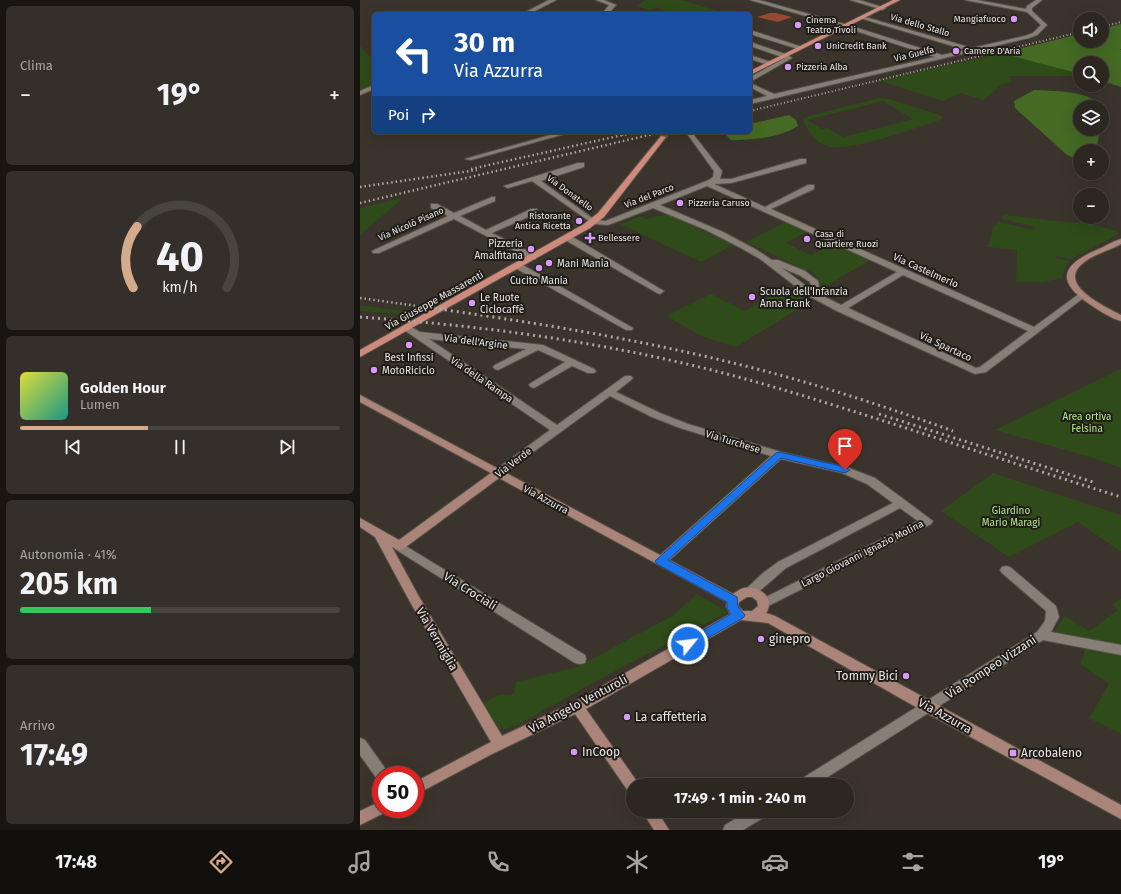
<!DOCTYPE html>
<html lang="it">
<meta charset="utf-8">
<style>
:root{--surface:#2c2721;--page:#342f2a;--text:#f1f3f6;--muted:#a6a5a5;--line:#48443f;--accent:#d6ab8b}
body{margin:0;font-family:"Fira Sans",sans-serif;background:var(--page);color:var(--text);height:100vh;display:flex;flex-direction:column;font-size:15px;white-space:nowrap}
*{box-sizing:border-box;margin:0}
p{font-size:13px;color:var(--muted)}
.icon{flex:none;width:22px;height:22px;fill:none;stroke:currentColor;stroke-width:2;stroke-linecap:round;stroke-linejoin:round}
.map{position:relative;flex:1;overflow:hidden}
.side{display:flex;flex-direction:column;gap:6px;padding:6px;background:#181512;width:360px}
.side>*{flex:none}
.top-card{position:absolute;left:12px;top:12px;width:380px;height:122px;border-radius:6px;box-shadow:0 4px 16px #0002,0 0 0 1px var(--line);background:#1a4fa0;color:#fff;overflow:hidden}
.controls{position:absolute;left:713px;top:12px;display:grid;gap:8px}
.controls a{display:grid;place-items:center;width:36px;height:36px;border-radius:50%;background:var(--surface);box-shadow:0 4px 16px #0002,0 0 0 1px var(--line);font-size:20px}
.speed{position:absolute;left:12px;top:766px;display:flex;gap:8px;font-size:20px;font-weight:700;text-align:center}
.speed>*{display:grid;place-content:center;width:52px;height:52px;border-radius:50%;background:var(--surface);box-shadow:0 4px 16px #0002,0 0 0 1px var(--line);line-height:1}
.speed .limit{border:6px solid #d22;background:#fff;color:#111}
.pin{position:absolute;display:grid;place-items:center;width:34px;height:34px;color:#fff;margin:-41px -17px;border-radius:50% 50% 50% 0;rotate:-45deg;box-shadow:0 0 4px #0007}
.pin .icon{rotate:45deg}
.me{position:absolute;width:44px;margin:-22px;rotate:61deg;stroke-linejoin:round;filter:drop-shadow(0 0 3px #0008)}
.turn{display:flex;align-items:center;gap:14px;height:84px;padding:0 16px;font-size:18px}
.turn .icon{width:52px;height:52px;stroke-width:2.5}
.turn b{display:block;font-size:28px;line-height:34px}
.then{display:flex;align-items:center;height:38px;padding:0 16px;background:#0003;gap:8px;font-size:15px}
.big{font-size:30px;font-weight:700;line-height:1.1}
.side .widget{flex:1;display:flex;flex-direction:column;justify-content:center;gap:6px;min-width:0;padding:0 14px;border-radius:6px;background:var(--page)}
.side .dial{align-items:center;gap:0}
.dial svg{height:104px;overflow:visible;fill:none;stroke:var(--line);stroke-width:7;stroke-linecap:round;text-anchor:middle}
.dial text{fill:var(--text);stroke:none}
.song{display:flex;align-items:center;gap:12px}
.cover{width:48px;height:48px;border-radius:6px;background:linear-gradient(135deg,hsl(60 70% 55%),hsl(170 70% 35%))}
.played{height:4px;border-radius:2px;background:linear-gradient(90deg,var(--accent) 40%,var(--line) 40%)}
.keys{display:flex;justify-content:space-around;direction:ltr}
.heat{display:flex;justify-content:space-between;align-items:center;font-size:22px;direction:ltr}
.charge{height:6px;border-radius:3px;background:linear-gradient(90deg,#34c759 41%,var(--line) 0)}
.trip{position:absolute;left:266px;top:778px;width:228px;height:40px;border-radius:20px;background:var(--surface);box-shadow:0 4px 16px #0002,0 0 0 1px var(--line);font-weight:700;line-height:40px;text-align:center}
.tab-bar{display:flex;height:64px;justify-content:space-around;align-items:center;background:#12100d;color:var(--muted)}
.tab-bar .icon{width:28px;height:28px}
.tab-bar .current{color:var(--accent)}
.tab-bar b{font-size:18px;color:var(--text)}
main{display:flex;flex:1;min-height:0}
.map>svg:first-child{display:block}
.green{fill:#2f4b19;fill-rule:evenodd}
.forest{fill:#446a24}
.building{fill:#954933}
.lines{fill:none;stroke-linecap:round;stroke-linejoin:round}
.primary-tunnel-far1{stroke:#554f47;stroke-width:6;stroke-dasharray:6 3;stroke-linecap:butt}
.primary-tunnel{stroke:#554f47;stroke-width:8;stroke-dasharray:8 4;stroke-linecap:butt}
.street-casing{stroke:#565049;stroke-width:2}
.secondary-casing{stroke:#565049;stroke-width:2}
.primary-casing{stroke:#565049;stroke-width:2}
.street{fill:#877f76;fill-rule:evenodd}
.secondary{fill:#aa8478;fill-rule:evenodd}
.primary{fill:#ce8a7b;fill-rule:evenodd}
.rail-far2{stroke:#ada8a2;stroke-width:2;stroke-dasharray:1 2.5;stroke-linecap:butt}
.rail-far1{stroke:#ada8a2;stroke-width:2.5;stroke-dasharray:1.5 3;stroke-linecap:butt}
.rail{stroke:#ada8a2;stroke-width:3;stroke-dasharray:2 4;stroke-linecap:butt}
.route{fill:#1a73e8;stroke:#114b97}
.poi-dot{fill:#d99af7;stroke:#1f1c19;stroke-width:1.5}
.labels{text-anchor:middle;stroke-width:4;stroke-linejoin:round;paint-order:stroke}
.far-poi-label{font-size:9px;fill:#e9e5e0;stroke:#1f1c19;text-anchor:start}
.far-street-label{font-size:9px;fill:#e9e5e0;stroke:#1f1c19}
.poi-label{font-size:10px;fill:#e9e5e0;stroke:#1f1c19;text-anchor:start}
.street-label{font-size:10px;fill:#e9e5e0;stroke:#1f1c19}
.park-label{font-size:10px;fill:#b1e989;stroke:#1f1c19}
.near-street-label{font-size:12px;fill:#e9e5e0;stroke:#1f1c19}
.near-poi-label{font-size:12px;fill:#e9e5e0;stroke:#1f1c19;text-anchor:start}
</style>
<main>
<section class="side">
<div class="widget"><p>Clima</p>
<div class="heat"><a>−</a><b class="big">19°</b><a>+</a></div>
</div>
<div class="widget dial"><svg viewBox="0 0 100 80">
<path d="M14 69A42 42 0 1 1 86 69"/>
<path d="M14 69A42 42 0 0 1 17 22" stroke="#d6ab8b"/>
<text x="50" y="56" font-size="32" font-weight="700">40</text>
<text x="50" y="72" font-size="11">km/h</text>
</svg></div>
<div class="widget">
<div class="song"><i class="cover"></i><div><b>Golden Hour</b><p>Lumen</p></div></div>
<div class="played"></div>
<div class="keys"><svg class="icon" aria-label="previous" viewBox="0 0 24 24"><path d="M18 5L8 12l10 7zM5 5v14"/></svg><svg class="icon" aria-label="pause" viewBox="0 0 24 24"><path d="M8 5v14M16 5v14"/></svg><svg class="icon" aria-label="next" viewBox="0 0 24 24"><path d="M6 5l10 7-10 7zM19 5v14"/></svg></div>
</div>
<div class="widget"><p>Autonomia · 41%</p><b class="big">205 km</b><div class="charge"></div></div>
<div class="widget"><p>Arrivo</p><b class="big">17:49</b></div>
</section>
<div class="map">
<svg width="761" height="830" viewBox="0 0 761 830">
<rect width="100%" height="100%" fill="#3b342c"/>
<path class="green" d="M285 0H322L367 14H316L297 8 290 10 277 6Z
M0 46 14 61V84L0 90Z
M641 53 713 71 720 74V76H650L652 82 642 84 624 100 600 93 583 101 520 81Z
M520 98 529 99 580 115 583 118 575 122C552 129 487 153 466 146 454 141 447 131 443 119L445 117ZM523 101 553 119 483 137 468 128 462 129 447 120Z
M39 199H42L0 235V208Z
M307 214 373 245 341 262 260 224 280 216 286 219Z
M645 215 714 223 721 221 756 231 759 234 712 259 696 256V258L710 261 705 268 702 278 684 282H656L657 250 628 247 633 227 639 222 674 230 676 227 641 219Z
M425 222 447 232 426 243 451 255 472 243 510 260 458 291 459 283 455 274 386 242Z
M422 289 451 301 376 347 341 336 306 316 351 294 385 311Z
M0 305 56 313 51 315 0 311Z
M761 369V468L730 457 635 430Z
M633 473 761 515V552L718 522 649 557 581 511Z
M337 594 368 612 238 680 156 726 145 729 132 728 118 706 138 695 154 694 156 682 217 667 312 616Z
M761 598V734L729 718 749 684 721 664 725 648 688 639 705 616 729 631 758 610 752 605Z"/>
<path class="forest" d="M761 24V49L759 50H761V87L742 81V63H720V74L641 53 720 34V41H742V29Z
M674 90C692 91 731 90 741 107H720V129H740L736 151H720V161L706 154 655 108 654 101Z
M429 115 436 120 438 126C419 138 393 140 371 140L365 134 367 132H390V124Z"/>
<path class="building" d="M410 13H416L432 17 418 22 397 17Z"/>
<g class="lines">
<path class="primary-tunnel-far1" d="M304 135 307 132"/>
<path class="primary-tunnel" d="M303 137 305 134"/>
<defs>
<path id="street" d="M189 0H196L169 14H162Z
M236 0H244L256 5 248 14H242L249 5Z
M390 0H399L488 25 582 55 606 50 500 18 505 17 612 48 665 36 673 33 681 25 667 12 605 0H617L666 9 667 6 676 0H682L672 8V11L687 25 677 35 669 38 390 104V100L407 96 390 87V83L414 94 575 57 487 28Z
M490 0H499L526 8 523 10Z
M390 30 442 47 443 48 438 49 390 34Z
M390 42 428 55 432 58 390 82V77L425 58 390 46Z
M390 55 411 62 412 63 409 65 390 59Z
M14 85V89L0 95V91Z
M201 132H212L111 160 105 159Z
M331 133 333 134 362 171 360 179H371L440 159H446V163L371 183 354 184 405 207 448 185H454V189L411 209 674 327 719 294 722 293 726 296 626 372 615 374 477 311 447 295 400 259 379 247 346 230 293 208 248 225 233 224 172 181 148 188 144 186 218 163H224V167L181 181 235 220 245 221 253 218 349 180 353 177 354 171 328 135ZM347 186 537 272 481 305 455 292 459 286 458 281 445 271 418 260H412L395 249 363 232 300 205ZM422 268 439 275 450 282 451 286 449 288ZM543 275 668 331 620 367 616 368 488 308Z
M132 197H135V201L100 216 126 230 171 209H177V213L132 233 176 255V259H170L94 219 19 253H13L12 251 88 216 71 208V204H77L94 213Z
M205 236H211L304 291 300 294 297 293 205 240Z
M155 264H161L273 328 272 330H266L155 268Z
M47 325 60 332 183 345 234 369 236 371 234 373H228L212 366 174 388 171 387 169 385 171 383 205 362 178 350 138 370 135 369 133 367 135 365 166 349 69 339 197 425 265 376H271L273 378 271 380 256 392 300 413 328 424 421 452 489 468 515 478 573 521 571 524 408 606 404 608 400 606 398 603 400 600 558 521 540 508 426 568C420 573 396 595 392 596 389 597 389 596 386 595L384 592 386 589 403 573 418 562 533 503 507 484 482 473 421 459 305 564H297L295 561 297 558 411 456 320 428 292 417 250 396 142 475H134L133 473 134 471 190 430 44 330 43 328 44 326Z
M39 542 225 655 226 659 225 663 220 664 215 663 35 549 33 546 35 543Z
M646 566 650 567 696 606 699 617 691 632 761 645V655L683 640 455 785H436L438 781 677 632 685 621 686 611 642 573 640 570 642 567Z
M0 738 5 740 27 771 29 775H21V781L17 779 0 755Z
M388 811H408L406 816 383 830H363L365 825Z"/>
<path id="secondary" d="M761 239V244C749 251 733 254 722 264 697 285 746 307 761 315V321C750 318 738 310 728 303 693 279 705 263 739 249 746 246 753 241 761 239Z
M0 395 373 594C376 592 380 589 384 588 399 585 416 598 406 613L415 616 761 805V819L563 711 408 623 381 620 226 709 278 783 279 785H273V793L268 791 215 714 130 755 55 795V782L131 742 49 600 15 537 0 527V518L39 540 131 473 0 402ZM139 478 367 602 366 606 370 614 212 703 142 736 58 595 32 547 39 550 43 549ZM387 597H392L397 601 398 606 392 611H383L378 606 379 602Z
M21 801V809H27L26 812 0 825V811Z
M282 811H297L309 830H294Z"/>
<path id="primary" d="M533 0H540L390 75V71Z
M301 136 306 137 244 217 230 228 0 357V350L224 224 238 213Z"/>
</defs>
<use href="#street" class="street-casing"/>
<use href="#secondary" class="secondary-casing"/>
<use href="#primary" class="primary-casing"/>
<use href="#street" class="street"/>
<use href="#secondary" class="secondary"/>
<use href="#primary" class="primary"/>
<path class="rail-far2" d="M742 27 761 22
M390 111 720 32
M262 135 277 132
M289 135 303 132"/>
<path class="rail-far1" d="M111 169 267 134
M0 187 117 170
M0 203 293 134
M0 298 86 310"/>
<path class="rail" d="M79 309C177 323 276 339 373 363 448 381 521 405 593 431
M0 317C112 325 222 339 331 365 403 382 473 405 543 427 616 451 688 474 761 497
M519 414 736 483"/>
</g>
<path class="route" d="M419 452 485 467 490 470 485 473 421 458 308 560 377 597 378 607 385 615 383 618 332 647H324L322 644 324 641 371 614 367 608V602L297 564 295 561 416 453Z"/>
<g class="poi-dot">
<circle cx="654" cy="19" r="4"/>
<circle cx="438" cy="25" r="4"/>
<circle cx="458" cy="46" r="4"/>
<circle cx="596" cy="51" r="4"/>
<circle cx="428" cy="67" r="4"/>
<circle cx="320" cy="203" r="4"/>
<circle cx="219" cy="221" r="4"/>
<path d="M228 232h4v4h4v4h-4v4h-4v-4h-4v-4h4z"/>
<circle cx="447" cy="239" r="4"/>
<circle cx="171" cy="249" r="4"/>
<circle cx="189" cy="263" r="4"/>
<circle cx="179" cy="268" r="4"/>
<circle cx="392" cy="297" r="4"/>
<circle cx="112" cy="303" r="4"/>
<circle cx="49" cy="345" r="4"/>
<circle cx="14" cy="370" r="4"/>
<circle cx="401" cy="639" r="4"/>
<circle cx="546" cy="676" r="4"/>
<circle cx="267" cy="717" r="4"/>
<circle cx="214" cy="752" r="4"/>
<rect x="649" y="749" width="8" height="8" rx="2"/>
</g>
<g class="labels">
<g class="far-poi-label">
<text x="646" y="22" text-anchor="end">Mangiafuoco</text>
<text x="446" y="23">Cinema<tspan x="446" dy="10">Teatro Tivoli</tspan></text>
<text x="466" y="49">UniCredit Bank</text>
<text x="604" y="54">Camere D'Aria</text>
<text x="436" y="70">Pizzeria Alba</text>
<text x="328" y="206">Pizzeria Caruso</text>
<text x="211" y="219" text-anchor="end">Ristorante<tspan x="211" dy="10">Antica Ricetta</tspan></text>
<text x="455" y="237">Casa di<tspan x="455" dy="10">Quartiere Ruozi</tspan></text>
<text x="238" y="241">Bellessere</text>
</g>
<g class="far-street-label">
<text transform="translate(560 25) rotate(16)" y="3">Via dello Stallo</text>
<text transform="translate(554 54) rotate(-14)" y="3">Via Guelfa</text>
<text transform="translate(210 193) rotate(36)" y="3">Via Donatello</text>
<text transform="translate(289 196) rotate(-21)" y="3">Via del Parco</text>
<text transform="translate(51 224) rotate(-24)" y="3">Via Nicolò Pisano</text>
</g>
<g class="poi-label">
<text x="163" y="247" text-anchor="end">Pizzeria<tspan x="163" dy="12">Amalfitana</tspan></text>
<text x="197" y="267">Mani Mania</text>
<text x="179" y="284" text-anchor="middle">Cucito Mania</text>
<text x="400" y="295">Scuola dell'Infanzia<tspan x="400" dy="12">Anna Frank</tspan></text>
<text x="120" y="301">Le Ruote<tspan x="120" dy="12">Ciclocaffè</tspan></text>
<text x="49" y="361" text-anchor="middle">Best Infissi</text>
<text x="22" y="374">MotoRiciclo</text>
</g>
<g class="street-label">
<text transform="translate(566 270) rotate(24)" y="4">Via Castelmerlo</text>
<text transform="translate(74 300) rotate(-29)" y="4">Via Giuseppe Massarenti</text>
<text transform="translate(116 341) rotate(7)" y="4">Via dell'Argine</text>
<text transform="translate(586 346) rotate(25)" y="4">Via Spartaco</text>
<text transform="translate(122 379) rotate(34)" y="4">Via della Rampa</text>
<text transform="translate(373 441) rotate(17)" y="4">Via Turchese</text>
<text transform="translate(153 462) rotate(-37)" y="4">Via Verde</text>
<text transform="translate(186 499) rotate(28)" y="4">Via Azzurra</text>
<text transform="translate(502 553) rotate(-27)" y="4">Largo Giovanni Ignazio Molina</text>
</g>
<g class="park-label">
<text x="727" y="420">Area ortiva<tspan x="727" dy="12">Felsina</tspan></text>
<text x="651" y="514">Giardino<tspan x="651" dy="12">Mario Maragi</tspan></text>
</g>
<g class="near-street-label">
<text transform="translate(110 591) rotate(32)" y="4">Via Crociali</text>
<text transform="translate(77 639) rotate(60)" y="4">Via Vermiglia</text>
<text transform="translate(631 667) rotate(-33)" y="4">Via Pompeo Vizzani</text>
<text transform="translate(218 704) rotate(-28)" y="4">Via Angelo Venturoli</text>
<text transform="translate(585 716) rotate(29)" y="4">Via Azzurra</text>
</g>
<g class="near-poi-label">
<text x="409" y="643">ginepro</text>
<text x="538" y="680" text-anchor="end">Tommy Bici</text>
<text x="275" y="721">La caffetteria</text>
<text x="222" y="756">InCoop</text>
<text x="661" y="757">Arcobaleno</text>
</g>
</g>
</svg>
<div class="controls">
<a><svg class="icon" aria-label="sound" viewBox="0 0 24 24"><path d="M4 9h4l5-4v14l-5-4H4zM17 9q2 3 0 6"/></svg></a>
<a><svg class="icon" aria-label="search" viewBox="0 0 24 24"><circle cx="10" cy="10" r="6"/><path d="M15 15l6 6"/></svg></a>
<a><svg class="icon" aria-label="layers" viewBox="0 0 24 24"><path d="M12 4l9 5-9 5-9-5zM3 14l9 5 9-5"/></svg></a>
<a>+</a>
<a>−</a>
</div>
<div class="speed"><div class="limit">50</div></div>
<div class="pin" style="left:485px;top:470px;background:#d93025"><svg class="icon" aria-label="arrive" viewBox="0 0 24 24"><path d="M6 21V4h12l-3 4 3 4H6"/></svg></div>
<svg class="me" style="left:328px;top:644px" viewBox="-20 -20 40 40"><circle r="17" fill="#1a73e8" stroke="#fff" stroke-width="3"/><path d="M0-11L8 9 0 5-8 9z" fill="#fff"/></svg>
<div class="trip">17:49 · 1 min · 240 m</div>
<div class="top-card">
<div class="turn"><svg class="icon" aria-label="left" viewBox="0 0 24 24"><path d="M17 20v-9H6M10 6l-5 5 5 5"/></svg><div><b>30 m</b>Via Azzurra</div></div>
<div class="then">Poi<svg class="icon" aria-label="right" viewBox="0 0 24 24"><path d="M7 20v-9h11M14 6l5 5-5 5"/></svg></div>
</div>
</div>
</main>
<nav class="tab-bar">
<b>17:48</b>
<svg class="icon current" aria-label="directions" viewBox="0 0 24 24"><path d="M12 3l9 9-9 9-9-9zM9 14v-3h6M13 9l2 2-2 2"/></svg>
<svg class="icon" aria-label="music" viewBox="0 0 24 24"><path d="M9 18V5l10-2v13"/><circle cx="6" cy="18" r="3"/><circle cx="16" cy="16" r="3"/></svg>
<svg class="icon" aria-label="phone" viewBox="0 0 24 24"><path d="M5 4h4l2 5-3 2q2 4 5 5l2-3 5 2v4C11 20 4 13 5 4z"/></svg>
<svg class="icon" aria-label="climate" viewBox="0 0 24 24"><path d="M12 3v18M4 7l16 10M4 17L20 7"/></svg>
<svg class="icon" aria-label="car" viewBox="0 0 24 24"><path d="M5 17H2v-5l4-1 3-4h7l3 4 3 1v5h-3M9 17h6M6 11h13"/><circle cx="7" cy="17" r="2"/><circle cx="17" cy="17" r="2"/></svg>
<svg class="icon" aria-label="filters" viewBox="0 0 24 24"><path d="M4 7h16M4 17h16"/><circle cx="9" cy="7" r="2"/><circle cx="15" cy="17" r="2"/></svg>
<b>19°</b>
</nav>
